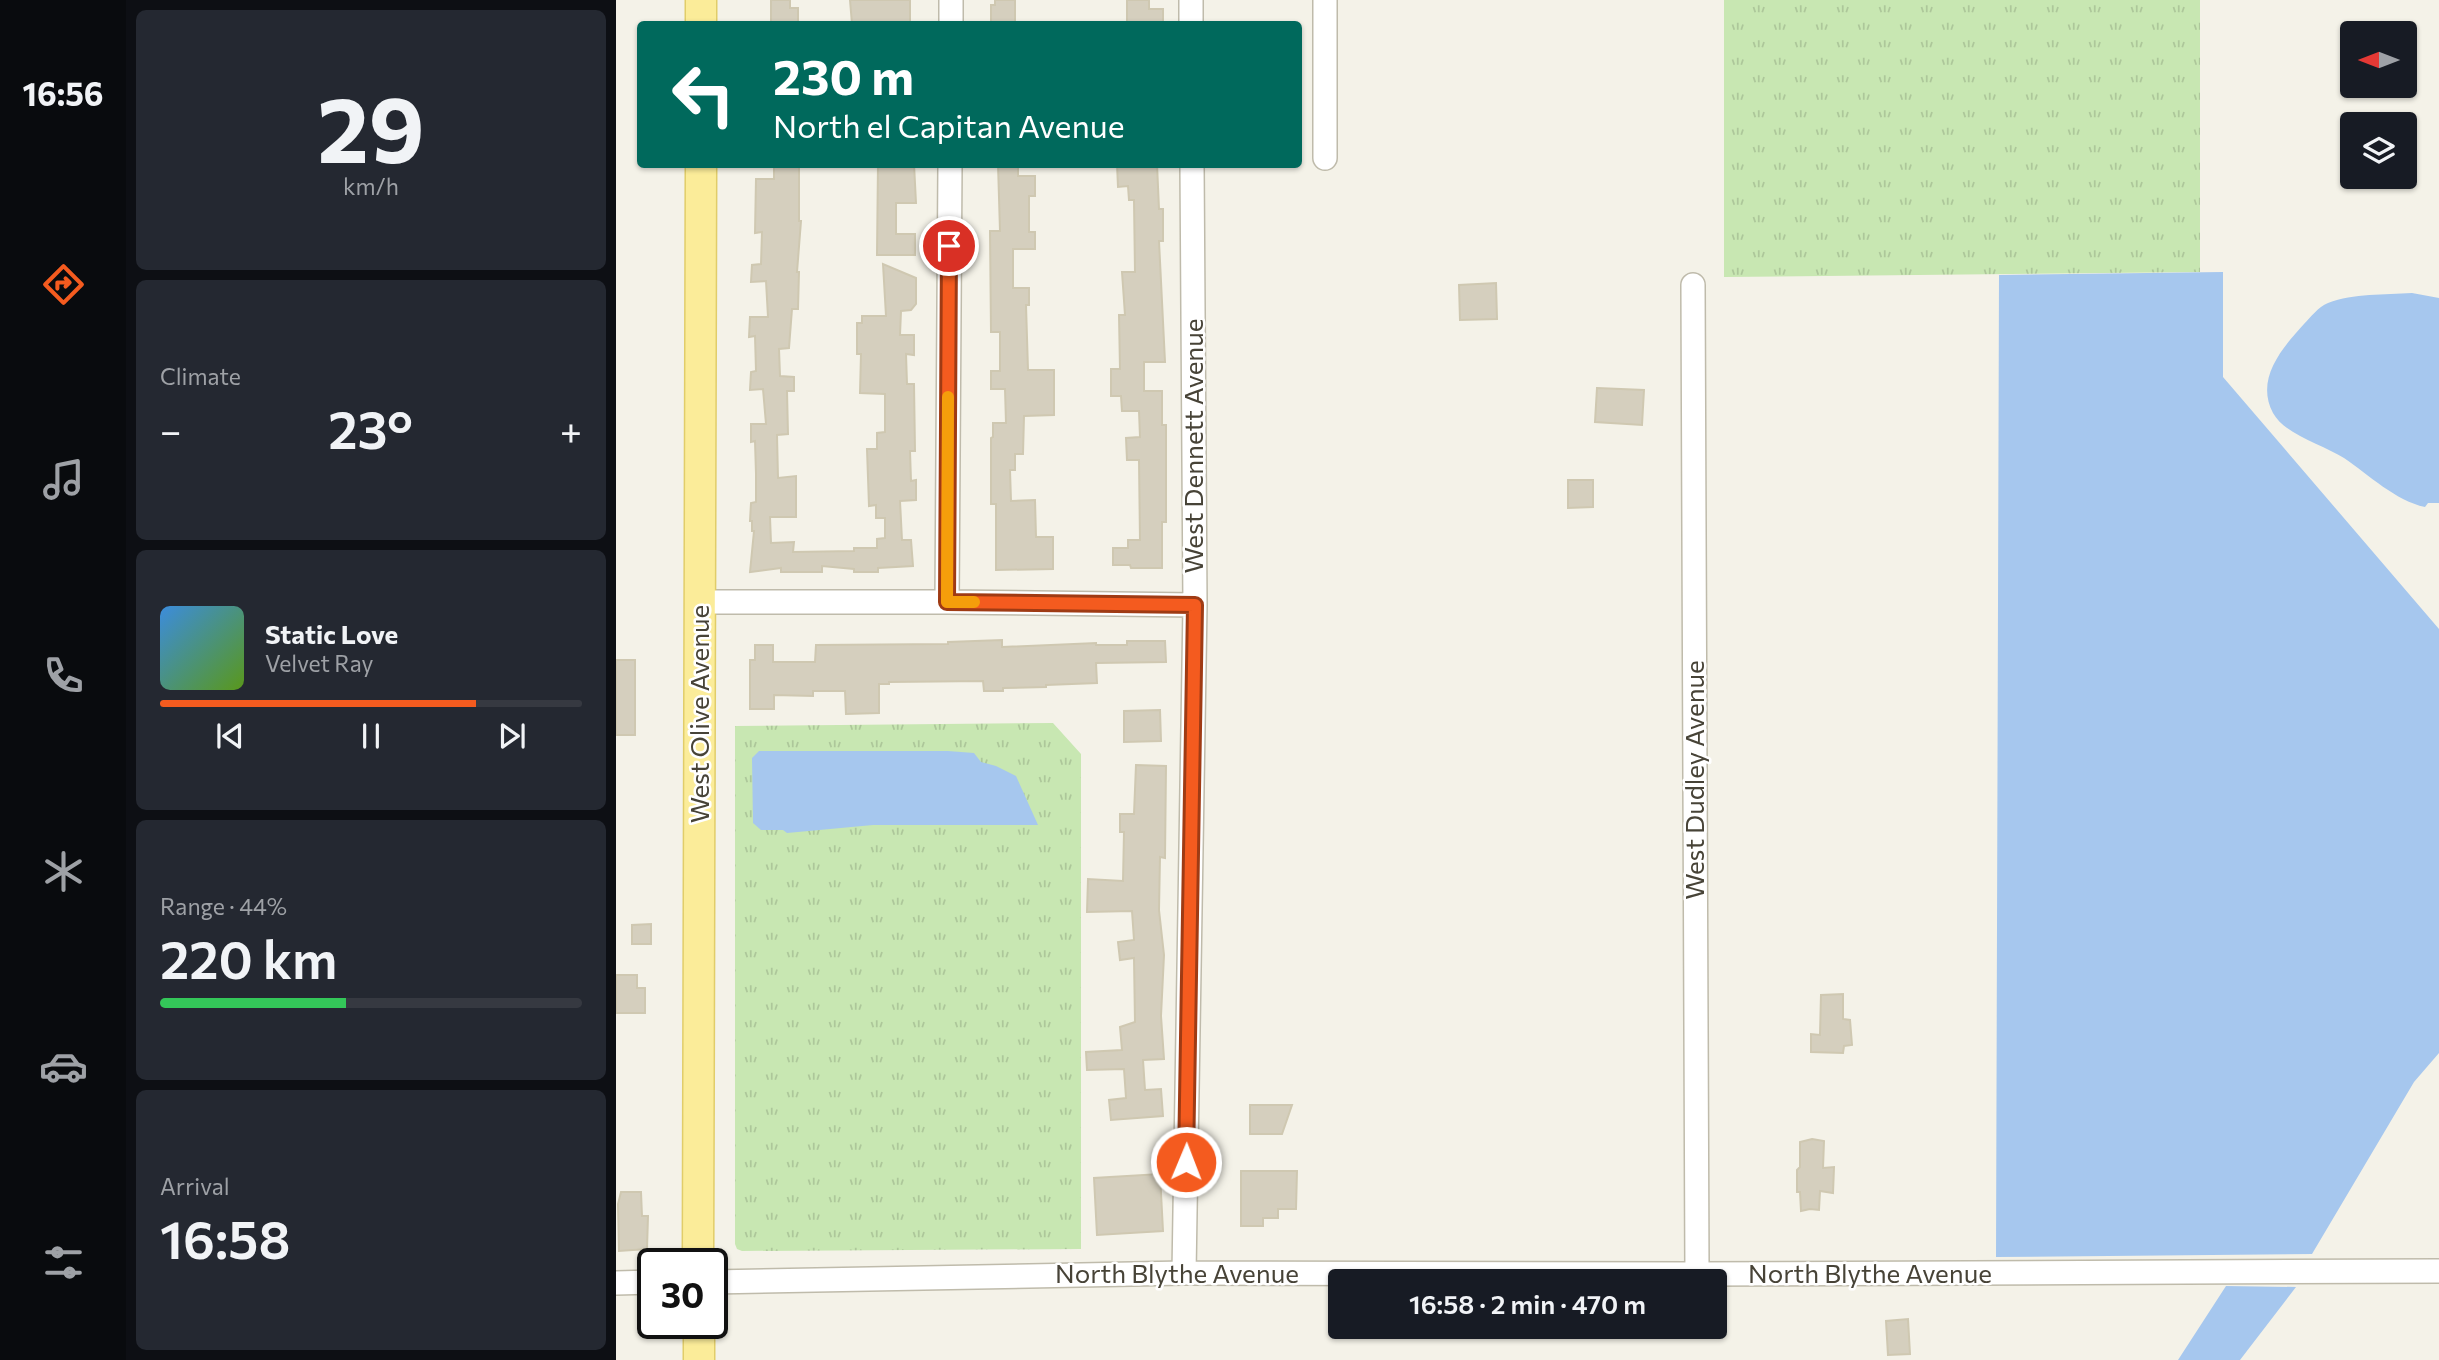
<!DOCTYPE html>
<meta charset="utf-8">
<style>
:root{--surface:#171b24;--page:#242831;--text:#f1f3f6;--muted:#9ea1a6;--line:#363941;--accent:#f45b1f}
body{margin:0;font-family:Commissioner,sans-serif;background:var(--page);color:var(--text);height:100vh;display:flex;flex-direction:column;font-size:26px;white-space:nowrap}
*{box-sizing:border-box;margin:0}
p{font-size:23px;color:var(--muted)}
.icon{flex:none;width:38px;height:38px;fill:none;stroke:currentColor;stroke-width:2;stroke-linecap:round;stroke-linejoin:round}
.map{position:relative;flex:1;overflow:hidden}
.sheet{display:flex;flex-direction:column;gap:10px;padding:10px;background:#0d0f14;width:490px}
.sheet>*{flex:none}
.top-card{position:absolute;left:21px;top:21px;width:665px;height:147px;border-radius:7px;box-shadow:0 2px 5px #0004;background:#00695c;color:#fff;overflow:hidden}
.needle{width:46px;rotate:270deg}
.fabs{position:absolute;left:1724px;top:21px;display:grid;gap:14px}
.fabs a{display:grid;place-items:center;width:77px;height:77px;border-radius:7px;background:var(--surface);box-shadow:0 2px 5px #0004;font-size:35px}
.speed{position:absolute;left:21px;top:1248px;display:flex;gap:14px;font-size:35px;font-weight:700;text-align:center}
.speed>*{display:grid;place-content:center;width:91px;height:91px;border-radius:50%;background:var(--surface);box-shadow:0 2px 5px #0004;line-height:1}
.speed .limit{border:4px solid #111;border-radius:10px;background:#fff;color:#111}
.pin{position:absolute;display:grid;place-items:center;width:60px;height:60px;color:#fff;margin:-30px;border:4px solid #fff;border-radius:50%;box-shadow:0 2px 7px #0007}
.me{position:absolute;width:77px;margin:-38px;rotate:1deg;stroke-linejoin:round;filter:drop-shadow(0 0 5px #0008)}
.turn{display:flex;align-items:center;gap:24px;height:147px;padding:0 21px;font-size:32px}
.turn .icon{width:91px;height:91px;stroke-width:2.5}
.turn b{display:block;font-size:49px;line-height:60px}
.big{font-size:52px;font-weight:600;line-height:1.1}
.sheet .card{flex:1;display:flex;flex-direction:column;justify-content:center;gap:10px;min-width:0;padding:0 24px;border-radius:10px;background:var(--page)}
.sheet .dial{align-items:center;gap:0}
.dial b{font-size:91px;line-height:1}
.song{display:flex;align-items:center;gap:21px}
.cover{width:84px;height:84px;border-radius:10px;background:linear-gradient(135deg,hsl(210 70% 55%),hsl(90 70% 35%))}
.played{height:7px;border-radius:4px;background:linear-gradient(90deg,var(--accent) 75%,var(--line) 75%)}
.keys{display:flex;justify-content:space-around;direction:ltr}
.heat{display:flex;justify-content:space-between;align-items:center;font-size:38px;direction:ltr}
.charge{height:10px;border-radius:5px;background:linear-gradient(90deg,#34c759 44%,var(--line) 0)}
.trip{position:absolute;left:712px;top:1269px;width:399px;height:70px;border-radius:7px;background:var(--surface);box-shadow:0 2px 5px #0004;font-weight:600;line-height:70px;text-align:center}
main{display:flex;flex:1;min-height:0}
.tabs{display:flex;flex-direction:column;width:126px;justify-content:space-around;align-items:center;background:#090b0e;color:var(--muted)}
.tabs .icon{width:49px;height:49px}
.tabs .active{color:var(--accent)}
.tabs b{font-size:32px;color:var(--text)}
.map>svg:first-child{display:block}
.grass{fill:url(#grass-tufts)}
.water{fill:#a6c7ee}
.building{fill:#d5cfbe;stroke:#cfc8b1;stroke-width:2}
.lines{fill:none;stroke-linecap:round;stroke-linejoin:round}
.minor-casing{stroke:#bfbbab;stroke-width:26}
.major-casing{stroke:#e1cd69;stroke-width:33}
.minor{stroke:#fff;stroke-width:23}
.major{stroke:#fbec99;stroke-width:30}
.route-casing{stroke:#9f3b14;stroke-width:18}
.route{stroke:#f45b1f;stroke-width:12}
.slow{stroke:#f59e0b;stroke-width:12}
.labels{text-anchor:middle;stroke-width:5;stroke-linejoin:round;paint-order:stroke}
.street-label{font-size:26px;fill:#474337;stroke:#fff}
</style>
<main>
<nav class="tabs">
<b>16:56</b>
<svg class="icon active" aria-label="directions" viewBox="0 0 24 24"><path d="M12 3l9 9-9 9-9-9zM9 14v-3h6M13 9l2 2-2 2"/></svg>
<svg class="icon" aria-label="music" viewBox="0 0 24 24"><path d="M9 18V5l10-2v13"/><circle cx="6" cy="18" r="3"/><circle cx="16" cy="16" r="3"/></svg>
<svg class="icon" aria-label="phone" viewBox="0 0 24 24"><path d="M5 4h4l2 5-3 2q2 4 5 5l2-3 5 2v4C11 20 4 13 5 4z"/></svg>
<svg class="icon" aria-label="climate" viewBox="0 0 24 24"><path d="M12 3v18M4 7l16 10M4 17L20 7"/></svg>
<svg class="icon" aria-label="car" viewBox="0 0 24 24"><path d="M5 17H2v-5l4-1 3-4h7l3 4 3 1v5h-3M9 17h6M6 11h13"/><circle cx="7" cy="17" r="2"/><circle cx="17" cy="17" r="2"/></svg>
<svg class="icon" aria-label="filters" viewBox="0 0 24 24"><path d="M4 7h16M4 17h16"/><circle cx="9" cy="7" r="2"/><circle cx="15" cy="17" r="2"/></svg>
</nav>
<section class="sheet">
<div class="card dial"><b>29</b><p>km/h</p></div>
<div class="card"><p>Climate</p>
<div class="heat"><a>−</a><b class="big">23°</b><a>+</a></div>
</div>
<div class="card">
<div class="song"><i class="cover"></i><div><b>Static Love</b><p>Velvet Ray</p></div></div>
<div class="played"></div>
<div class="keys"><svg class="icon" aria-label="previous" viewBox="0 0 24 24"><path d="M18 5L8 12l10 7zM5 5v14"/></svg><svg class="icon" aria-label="pause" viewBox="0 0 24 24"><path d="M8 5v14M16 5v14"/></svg><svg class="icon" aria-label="next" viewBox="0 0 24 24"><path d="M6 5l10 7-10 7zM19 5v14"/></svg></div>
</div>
<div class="card"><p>Range · 44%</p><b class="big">220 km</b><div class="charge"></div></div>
<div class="card"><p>Arrival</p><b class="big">16:58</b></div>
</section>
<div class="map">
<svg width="1823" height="1360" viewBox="0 0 1823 1360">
<defs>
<pattern id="grass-tufts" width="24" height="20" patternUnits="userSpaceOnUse" patternTransform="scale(1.75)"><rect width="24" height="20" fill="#c8e7b2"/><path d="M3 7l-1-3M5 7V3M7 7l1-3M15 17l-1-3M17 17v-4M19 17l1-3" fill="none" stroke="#adc79a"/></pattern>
</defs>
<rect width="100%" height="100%" fill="#f4f2e8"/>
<path class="grass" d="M1108 0H1584V272L1108 277Z
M437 723 465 754V1249L126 1251 121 1249 119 1244V726Z"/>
<path class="water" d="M1607 272V377L1823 629V1053L1798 1082 1696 1254 1380 1257 1383 275Z
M1796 293 1823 298V503H1812L1809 507C1780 501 1753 475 1728 458 1708 445 1669 435 1657 413 1639 379 1666 348 1688 324 1695 317 1702 307 1712 303 1738 293 1768 295 1796 293Z
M143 751H332L358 753 365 762 380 766 400 776 422 825H257L171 833 167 830H145L137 823 136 758Z
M1610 1286 1680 1287 1624 1360H1562Z"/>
<path class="building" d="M155 0H174V8H182V24H155Z
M234 0H294V24H236Z
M379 0H399V24H375V5H379Z
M511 0H533V9H547V24H511Z
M158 164H183V221H185L181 272H183L182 309H176L173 348 163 349 164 376 178 377V391H171L172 434 161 435 162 478 180 476V517H154L155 543 178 542 177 552 238 551V548H261V539L269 538V518H260V505L253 506 251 449H261V433L269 432V394L244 393 245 354H241V323H246V316H270L267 264 300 278V304L295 310 285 311 284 335H298V355L290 354 291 384H298L299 451H294L295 481 300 480V500L284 501 286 540H295L297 566 262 568V572H238V569L206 566V572H165V568L134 572 138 531H136V521H134L135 503 140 502V474L139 441 135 442V424H150L147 389 134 390 135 372 140 371 139 336 133 337 134 317H152L150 281 135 282 136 265 145 264 146 232 139 233 140 179H158Z
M262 164H298L300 203H280V234H299V255H261Z
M382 164H402V176H419V196H413V232H419V249H397V288H413V305H410L412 370H438V415L408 416 407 454H399V470H394L395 501 419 500 420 537H437V569L380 570V504H375V438L377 437V423H390L389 389H375V371H384V332H375L374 231H384Z
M501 164H541L543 209H547V241H543L549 362H528V391H546V425H550V522H546V568H515L514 565H497V548H512V540H524L523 460H511L510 438 524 437 523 411H506L505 396H495V369H504L503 315H509L506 272H519L518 200H513L512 186 502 187Z
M880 283 881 319 844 320 843 285Z
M981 388 1028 390 1026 425 979 422Z
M952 480H977V507L952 508Z
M386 640V647L480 643V645H511V641H549L550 662 480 663 481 683 430 685V687L387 688V691H368L367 681 273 682V684H263V713L230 714 229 691H197V696L158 695V709H134V660H139V645H157V662H199L200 645 332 644V642Z
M0 660H19V735H0Z
M544 710 545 741 508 742V711Z
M520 765 550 766 549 858 544 857 543 910 548 955 545 1016 548 1059 527 1060 529 1090 545 1089 547 1116 495 1120 493 1100 510 1098 508 1069 471 1070 470 1052 506 1050 504 1027 519 1022 518 958 504 960 502 942 518 940 516 911 471 912 472 879 507 881 508 832H504V814H518Z
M35 924V944H16V925Z
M0 975H21V988H29V1013H0Z
M1227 994V1019L1234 1020 1236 1045 1228 1046 1227 1053 1195 1052V1034L1204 1035 1205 995Z
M634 1105H676L666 1134H634Z
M1196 1139 1208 1141 1207 1168 1218 1167 1217 1193 1204 1191 1203 1210 1194 1209 1185 1211 1184 1192H1181V1170L1184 1167V1142Z
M625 1171H681L680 1209H662V1218H647V1226H625Z
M544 1174 547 1231 481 1235 478 1178Z
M5 1192H25L26 1216H32L31 1249 3 1251 2 1204Z
M1292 1319 1294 1354 1272 1355 1270 1321Z"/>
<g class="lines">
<defs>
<path id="minor" d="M575 0V24
M709 0V158
M335 24V0
M1077 285 1081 1274
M84 602H331L579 605
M331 602 334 164
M568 1273 579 605 576 164
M96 1282 568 1273 1081 1274 1823 1271
M0 1283 37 1282"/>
<path id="major" d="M85 24V0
M82 1264 85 164
M83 1323V1360"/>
</defs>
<use href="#minor" class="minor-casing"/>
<use href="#major" class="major-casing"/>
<use href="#minor" class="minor"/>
<use href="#major" class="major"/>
</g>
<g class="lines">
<defs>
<path id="route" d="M333 246 331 602 579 605 570 1162"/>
</defs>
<use href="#route" class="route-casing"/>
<use href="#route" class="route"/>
<path class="slow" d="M332 397 331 602H358"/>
</g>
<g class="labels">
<g class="street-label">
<text transform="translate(578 446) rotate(-90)" y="9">West Dennett Avenue</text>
<text transform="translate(84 714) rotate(-90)" y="9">West Olive Avenue</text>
<text transform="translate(1079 780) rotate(-90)" y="9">West Dudley Avenue</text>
<text x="561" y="1283">North Blythe Avenue</text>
<text x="1254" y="1283">North Blythe Avenue</text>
</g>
</g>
</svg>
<div class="fabs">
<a><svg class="needle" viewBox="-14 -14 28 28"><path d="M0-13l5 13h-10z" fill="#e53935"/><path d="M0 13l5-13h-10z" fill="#9ea1a6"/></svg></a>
<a><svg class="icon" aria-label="layers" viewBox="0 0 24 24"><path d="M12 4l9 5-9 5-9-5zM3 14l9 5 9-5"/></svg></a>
</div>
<div class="speed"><div class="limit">30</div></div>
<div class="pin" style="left:333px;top:246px;background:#d93025"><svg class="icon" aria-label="arrive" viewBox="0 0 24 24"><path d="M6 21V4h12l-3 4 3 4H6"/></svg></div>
<svg class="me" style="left:570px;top:1162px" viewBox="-20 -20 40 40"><circle r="17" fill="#f45b1f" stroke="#fff" stroke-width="3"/><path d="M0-11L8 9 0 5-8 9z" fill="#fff"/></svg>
<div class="trip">16:58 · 2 min · 470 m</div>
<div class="top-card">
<div class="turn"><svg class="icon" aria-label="left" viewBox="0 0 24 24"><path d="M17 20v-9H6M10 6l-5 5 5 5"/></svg><div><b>230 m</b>North el Capitan Avenue</div></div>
</div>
</div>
</main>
